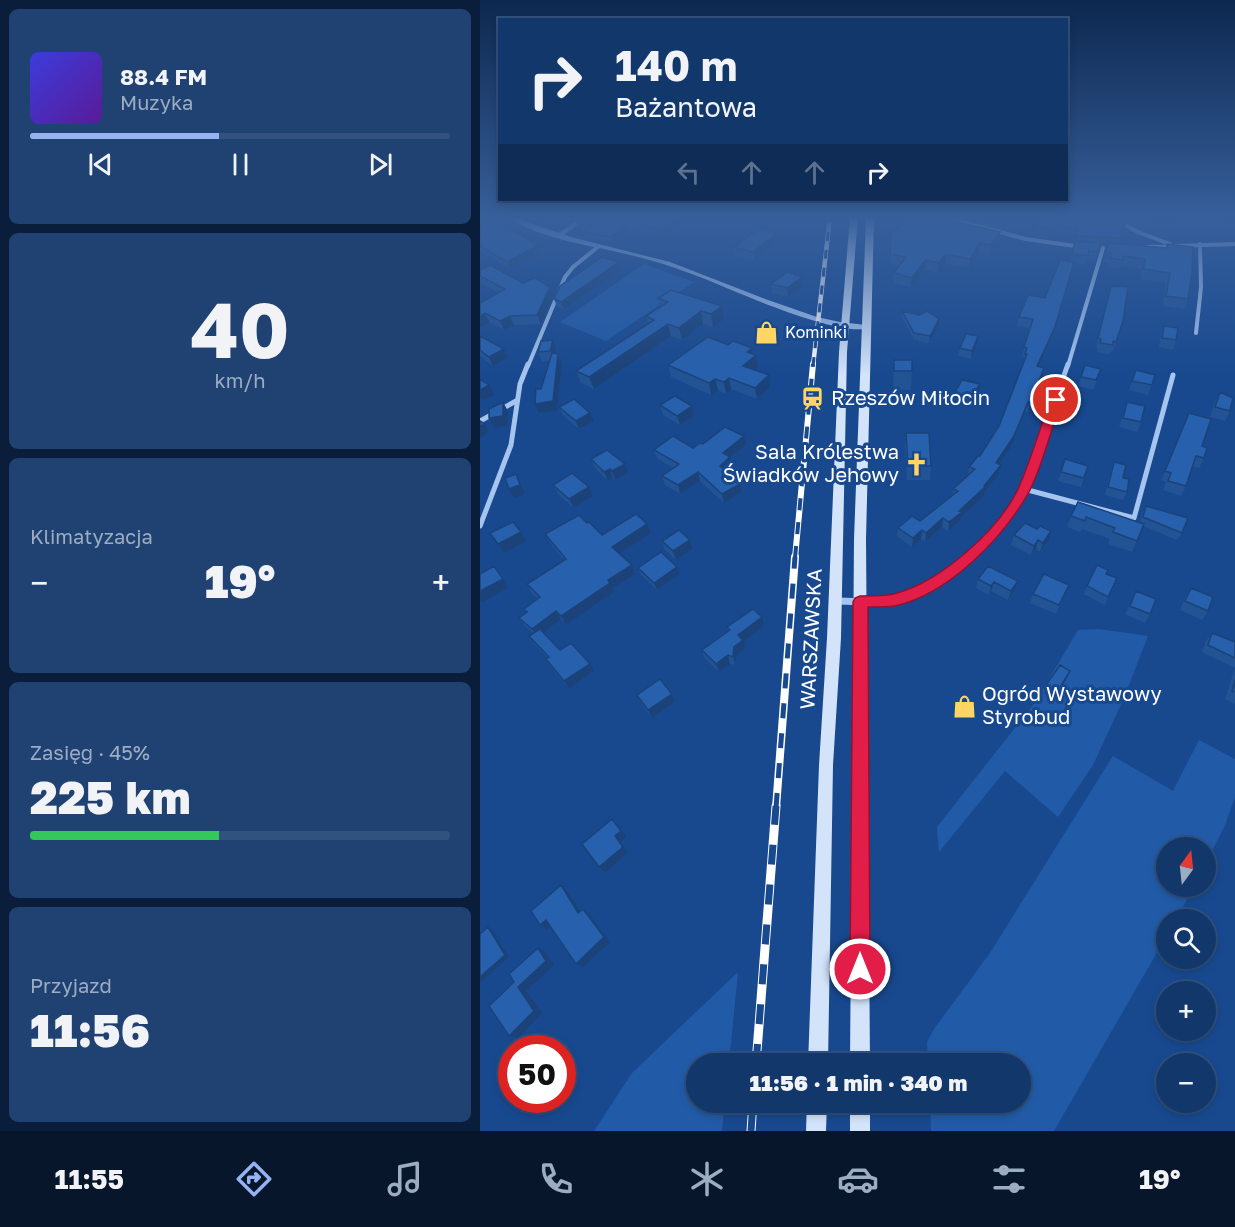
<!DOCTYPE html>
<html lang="pl">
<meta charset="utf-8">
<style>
:root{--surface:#12376b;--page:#1f4273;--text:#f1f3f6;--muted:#9cacc1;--line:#31517e;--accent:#95b2f1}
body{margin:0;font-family:"Golos Text",sans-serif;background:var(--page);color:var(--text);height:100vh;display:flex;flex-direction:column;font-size:22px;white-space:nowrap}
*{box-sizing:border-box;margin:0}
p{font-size:20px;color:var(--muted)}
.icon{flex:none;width:33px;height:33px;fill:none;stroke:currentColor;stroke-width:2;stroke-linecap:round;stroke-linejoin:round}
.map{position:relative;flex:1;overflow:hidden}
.panel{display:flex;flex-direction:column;gap:9px;padding:9px;background:#0a1e3b;width:480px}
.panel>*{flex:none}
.guide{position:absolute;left:18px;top:18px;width:570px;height:183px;border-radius:0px;box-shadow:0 3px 9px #0003,0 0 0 2px var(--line);background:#12376b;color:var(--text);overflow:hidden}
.needle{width:39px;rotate:15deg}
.controls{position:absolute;left:676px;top:837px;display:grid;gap:12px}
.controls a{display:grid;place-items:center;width:60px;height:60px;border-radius:50%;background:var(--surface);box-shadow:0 3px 9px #0003,0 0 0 2px var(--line);font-size:30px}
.speed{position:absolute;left:18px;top:1035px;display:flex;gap:12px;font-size:30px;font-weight:700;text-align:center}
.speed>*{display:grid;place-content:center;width:78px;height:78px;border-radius:50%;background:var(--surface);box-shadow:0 3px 9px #0003,0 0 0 2px var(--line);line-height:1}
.speed .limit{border:9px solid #d22;background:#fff;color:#111}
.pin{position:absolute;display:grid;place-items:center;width:51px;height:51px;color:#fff;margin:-26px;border:3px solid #fff;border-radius:50%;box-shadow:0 2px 6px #0007}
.me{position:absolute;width:66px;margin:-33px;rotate:0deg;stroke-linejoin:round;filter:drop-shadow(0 0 4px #0008)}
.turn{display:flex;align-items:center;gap:21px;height:126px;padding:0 18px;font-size:27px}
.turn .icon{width:78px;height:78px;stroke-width:2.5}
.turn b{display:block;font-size:42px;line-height:51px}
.lanes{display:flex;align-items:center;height:57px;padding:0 18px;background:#0003;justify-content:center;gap:30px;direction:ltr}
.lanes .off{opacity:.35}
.big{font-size:45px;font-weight:800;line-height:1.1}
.panel .card{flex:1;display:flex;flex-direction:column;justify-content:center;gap:9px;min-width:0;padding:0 21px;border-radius:9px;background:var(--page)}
.panel .dial{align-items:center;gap:0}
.dial b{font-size:78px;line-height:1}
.song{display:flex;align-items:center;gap:18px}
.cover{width:72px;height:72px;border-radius:9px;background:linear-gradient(135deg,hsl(240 70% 55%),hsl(270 70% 35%))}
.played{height:6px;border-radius:3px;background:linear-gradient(90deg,var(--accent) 45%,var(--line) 45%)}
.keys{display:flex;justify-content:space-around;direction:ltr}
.heat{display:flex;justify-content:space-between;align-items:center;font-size:33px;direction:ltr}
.charge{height:9px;border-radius:4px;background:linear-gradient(90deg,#34c759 45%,var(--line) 0)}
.trip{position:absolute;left:206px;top:1053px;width:345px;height:60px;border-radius:30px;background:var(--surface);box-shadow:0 3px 9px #0003,0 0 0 2px var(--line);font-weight:800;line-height:60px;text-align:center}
.tabs{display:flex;height:96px;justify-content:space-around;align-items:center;background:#07162b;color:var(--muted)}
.tabs .icon{width:42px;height:42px}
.tabs .current{color:var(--accent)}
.tabs b{font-size:27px;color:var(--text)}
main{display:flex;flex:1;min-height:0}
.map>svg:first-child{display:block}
.green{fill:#215ba8}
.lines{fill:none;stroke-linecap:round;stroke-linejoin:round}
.minor-far2{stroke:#a5c5ef;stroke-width:4}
.minor-far1{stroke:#a5c5ef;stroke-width:5}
.minor{stroke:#a5c5ef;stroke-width:7}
.tertiary{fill:#a5c5ef;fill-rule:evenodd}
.secondary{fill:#d3e3fa;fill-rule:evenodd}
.rail-far3-casing{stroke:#fff;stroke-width:4.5}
.rail-far2-casing{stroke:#fff;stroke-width:6}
.rail-far1-casing{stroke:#fff;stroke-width:8}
.rail-casing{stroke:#fff;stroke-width:9}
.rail-far3{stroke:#18498f;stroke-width:3;stroke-dasharray:9;stroke-linecap:butt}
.rail-far2{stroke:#18498f;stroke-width:4;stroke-dasharray:12;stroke-linecap:butt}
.rail-far1{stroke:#18498f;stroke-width:5;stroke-dasharray:15;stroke-linecap:butt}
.rail{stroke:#18498f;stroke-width:7;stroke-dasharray:20;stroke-linecap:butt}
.wall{fill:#225395}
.shaded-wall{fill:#1b4379}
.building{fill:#2760ad;stroke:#1b4379;stroke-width:1.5}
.route{fill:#e11d48;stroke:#92132f;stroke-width:1.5}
.labels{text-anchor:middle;stroke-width:6;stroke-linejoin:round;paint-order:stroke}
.far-poi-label{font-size:16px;fill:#fff;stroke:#18498f;text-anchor:start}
.poi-label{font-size:20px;fill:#fff;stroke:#18498f;text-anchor:start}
.street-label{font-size:20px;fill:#fff;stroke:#18498f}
</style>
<main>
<section class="panel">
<div class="card">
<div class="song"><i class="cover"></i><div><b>88.4 FM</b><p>Muzyka</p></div></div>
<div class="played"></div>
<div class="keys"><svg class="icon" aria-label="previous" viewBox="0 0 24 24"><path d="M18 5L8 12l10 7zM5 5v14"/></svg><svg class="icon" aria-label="pause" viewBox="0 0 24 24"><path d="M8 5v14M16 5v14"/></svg><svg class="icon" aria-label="next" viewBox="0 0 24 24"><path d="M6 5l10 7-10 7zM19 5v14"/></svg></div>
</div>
<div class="card dial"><b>40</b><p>km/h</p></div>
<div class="card"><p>Klimatyzacja</p>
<div class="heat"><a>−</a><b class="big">19°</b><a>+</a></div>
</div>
<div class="card"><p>Zasięg · 45%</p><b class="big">225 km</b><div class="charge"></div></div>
<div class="card"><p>Przyjazd</p><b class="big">11:56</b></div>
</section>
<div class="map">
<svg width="755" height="1131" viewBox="0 0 755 1131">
<rect width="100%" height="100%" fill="#18498f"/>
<path class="green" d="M164 264 214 282 126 341 80 322Z
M619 629 668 636 643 700 613 765 578 817 525 771 459 852 457 827 556 701 598 630Z
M719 740 755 759V797L745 825 726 863V848H687V886L714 887 696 919 687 920V935L574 1131H451L450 1103 540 1102V1064L448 1063 447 1042 454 1029 510 953 633 756 693 791Z
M258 972 249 1063 216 1064V1102L245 1103 242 1131H114L152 1073Z"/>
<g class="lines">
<path class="minor-far2" d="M464 217 546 239 602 247
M631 217 658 232 690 244
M78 236 106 217
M666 247 755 244
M716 333 721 287 720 244
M48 366 85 277 93 267 119 246
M588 366 623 248"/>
<path class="minor-far1" d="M0 421 36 401
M544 489 654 518 693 375
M0 526 31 445 40 384 48 364
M487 558 526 517 544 489 588 364"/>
<path class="minor" d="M356 601C375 601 398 604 417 599 442 593 470 575 488 557"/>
<path class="tertiary" d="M28 217H36L52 224 91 237 190 262 288 300 337 317 360 322 386 325 390 327C368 340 263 295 237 284 209 272 180 262 150 255 112 245 61 240 28 217Z"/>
<path class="secondary" d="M370 217H378L367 352 361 638 353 765 348 1064H328L339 765 347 638 359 352Z
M386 217H394L386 539 390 1064H370L374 539Z
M327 1102H347L346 1131H326Z
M370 1102H390V1131H370Z"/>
<defs>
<path id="rail-far3" d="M333 366 350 217"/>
<path id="rail-far2" d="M315 558 333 364"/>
<path id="rail-far1" d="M296 808 315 557"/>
<path id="rail" d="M276 1064 296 806
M271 1131 273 1102"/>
</defs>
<use href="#rail-far3" class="rail-far3-casing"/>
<use href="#rail-far2" class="rail-far2-casing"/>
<use href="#rail-far1" class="rail-far1-casing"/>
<use href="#rail" class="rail-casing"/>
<use href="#rail-far3" class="rail-far3"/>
<use href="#rail-far2" class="rail-far2"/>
<use href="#rail-far1" class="rail-far1"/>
<use href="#rail" class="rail"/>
</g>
<path class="wall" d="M0 217 28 226 29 229 45 236V238L58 244 60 251 59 252 60 253 30 269 0 251Z
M60 217H98L87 225 61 219Z
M640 217H669L667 226 653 224Z
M697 217H739V225L737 230 710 226Z
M96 221H205L183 236 150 228 133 243 105 238 103 232 106 230 98 228Z
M645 223 639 244 686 248 687 244 708 299 704 309 683 306 686 283 660 279 662 269 641 266 640 269 627 267 628 263 623 262 629 243H620L615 261 606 260 605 265 594 263 572 336 559 367 562 377 548 412 545 411 532 445 519 464V474L505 491 504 496 481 517 480 521 468 531 462 527 445 542 441 539 432 547 417 536 418 528 440 521 472 496 473 489 488 476 489 467 500 456 519 426 544 363V357L542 356 550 328 537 326 539 317 565 298 590 262 596 235 570 231 569 234 555 232 556 226Z
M411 231 520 232 518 241 510 255 499 253 489 268 465 264 458 273 445 270 431 287 413 283 414 273 420 266 410 264Z
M297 233 298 241 274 261 255 256 254 247Z
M0 270 43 283 73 296 61 324 34 325 24 330 9 322 0 303 19 293 0 283Z
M141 270 84 309 77 307 74 299Z
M322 277 323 286 308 297 292 293 291 284Z
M631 286 643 321 633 351H631L629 354 617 352 618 348H616Z
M178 298 242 306 244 319 233 327 223 324 202 340 191 336 114 389 101 383 96 371 168 324 166 316 180 307Z
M422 311 459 326 449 343 434 340 422 318Z
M684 326 696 340 693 350 679 347 681 335Z
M0 336 24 349 28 358 13 366 0 356Z
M497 344 491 359 478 356 480 348Z
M248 345 272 348 273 354 278 367 274 370 290 387 277 399 251 389 246 394 238 390 231 395 191 377 188 365Z
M76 349 75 353 82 363 77 411 59 413 61 389 70 361 62 362 58 352Z
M414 360 432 371 431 390 413 389Z
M621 369 613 390 598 386 601 377Z
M656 370 672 385 668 395 649 390Z
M740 392 750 411 745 421 730 417 735 402Z
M474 394H499L489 408 473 404Z
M647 402 661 422 657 432 639 427Z
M180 405 212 406 214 416 200 425 183 415Z
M79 407 114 421 99 429 83 415Z
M709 413 722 446 724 458 719 468 713 466 706 486 701 496 683 490 686 482 681 480Z
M426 433 451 466 450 480H427L425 447Z
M223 444 266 445 250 457 252 466 246 471 260 484 262 492 244 503 220 481 200 494 185 485 182 476 193 468 177 458 174 450 213 448Z
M111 459 148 473 135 480 133 478 128 481 115 468Z
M585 459 608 466 601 487 578 481Z
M634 462 643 478 647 492 643 500 625 495 631 469Z
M73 485 113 496 94 508 78 494Z
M666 506 702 533 697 540 663 526 652 552 628 544 630 539 602 529 600 532 587 527 591 516 660 523 662 513Z
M107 523 122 535 171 533 139 554 155 574 132 589 134 592 86 625 81 619 63 633 80 650 114 671 89 689 71 667 66 659 68 658 54 644 49 636 53 633 45 626 39 618 46 612 44 609 58 599 52 593 47 584 84 560 70 543 65 534Z
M534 535 568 541 560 552 556 549 551 555 531 545Z
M210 540 213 549 196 560 185 550 182 541Z
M158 568 200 574 177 590 161 575Z
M626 574 637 578 625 605 604 594 607 586Z
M498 579 538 581 535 590 528 600 511 591 509 595 496 588Z
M589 585 576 614 550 603 553 594Z
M711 588 728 611 722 620 700 610 705 597Z
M656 591 670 614 665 623 645 614Z
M284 626 264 641 265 648 257 655 255 665 250 664 239 672 225 659 222 650 248 631 247 627Z
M732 633 755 642V704L745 699 755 668 722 652 726 641Z
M590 671 586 680 573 700 562 693 566 685Z
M192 694 195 702 172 718 161 703 157 695Z"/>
<path class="shaded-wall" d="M87 217H98L87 225 85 219Z
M200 217H204L205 221 183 236 181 230Z
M148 221 150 228 133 243 131 237Z
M520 232 518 241 510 255 511 245Z
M297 233 298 241 274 261 273 252Z
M500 243 499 253 489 268 490 259Z
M58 244 60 251 59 252 60 253 30 269 27 262Z
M466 254 465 264 458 273 459 263Z
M445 260V270L431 287 432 278Z
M139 262 141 270 84 309 81 302Z
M594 262 572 336 555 375 557 366Z
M322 277 323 286 308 297 307 288Z
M70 287 73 296 61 324 57 315Z
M242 306 244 319 233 327 231 314Z
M221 311 223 324 202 340 199 328Z
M5 313 9 322 0 327V316Z
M30 316 34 325 24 330 20 321Z
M459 319V326L449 343 450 336Z
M188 324 191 336 114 389 109 377Z
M498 336 497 344 491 359 492 351Z
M73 340 76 349 74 361 70 351Z
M272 348 273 358 276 355 278 367 265 377 263 366 267 352Z
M24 349 28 358 13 366 9 357Z
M78 354 82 363 77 411 59 413 55 404Z
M564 368 562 377 548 412 550 403Z
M289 375 290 387 277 399 275 388Z
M249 378 251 389 246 394 244 382Z
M235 379 238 390 231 395 229 383Z
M500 384 499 394 489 408 490 399Z
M9 385 14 395 2 400 0 396V390Z
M23 402 28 411V425L14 428 9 418Z
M548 402 545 411 532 445 514 472 516 463Z
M212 406 214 416 200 425 197 416Z
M110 413 114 421 99 429 96 421Z
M5 424 9 432 0 438V426Z
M264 436 266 445 250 457 252 466 242 475 240 466 243 453Z
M145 464 148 473 135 480 132 471Z
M521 465 519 474 505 491 504 496 481 517 480 521 468 531 469 522 504 486Z
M130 469 133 478 128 481 124 472Z
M218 472 220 481 200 494 198 485Z
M36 474 45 494 34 498 29 489Z
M260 484 262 492 244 503 242 494Z
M109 487 113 496 94 508 89 499Z
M463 518 462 527 445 542 446 533Z
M167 524 171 533 136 556 132 547Z
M442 530 441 539 432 547 433 538Z
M571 531 568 541 560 552 563 543Z
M41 532 46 541 24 553 18 544Z
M210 540 213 549 196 560 193 551Z
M558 540 556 549 551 555 554 546Z
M152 565 155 574 132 589 134 592 86 625 81 616 128 580Z
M197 567 200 574 177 590 174 583Z
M23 579 28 588 2 602 0 599V591Z
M538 581 535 590 528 600 531 591Z
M514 582 511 591 509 595 511 586Z
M76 611 81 619 58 637 52 629Z
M282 617 284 626 264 641 265 648 257 655 255 665 253 657 254 647 258 635Z
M248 655 250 664 239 672 236 664Z
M110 664 114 671 89 689 84 681Z
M590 671 586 680 573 700 577 692Z
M192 694 195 702 172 718 168 710Z
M132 819 146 837 140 842 148 852 125 873 119 867Z
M81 885 87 891 105 918 98 913Z
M103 909 109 914 130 942 103 967 96 964Z
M66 920 73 924 67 930 60 925Z
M8 927 12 930 29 957 0 983V977Z
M58 948 65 952 74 965 46 991 62 1013 38 1038 29 1036 38 987Z"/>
<path class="building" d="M0 217H11L28 226 25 227 45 236 43 237 58 244 55 245 57 246 27 262 0 246Z
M101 217H200L181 230 148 221 131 237 103 232 113 225 96 221Z
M429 217H455L520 232 511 245 500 243 490 259 466 254 459 263 445 260 432 278 414 273 426 257 410 254 411 231H415Z
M561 217H615L626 219 627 217H634L645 223 640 238 596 236 597 229 571 225 570 229 556 226Z
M706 217H739V225L712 221Z
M280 228 297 233 273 252 254 247Z
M595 241 620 243 617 252 609 251 608 256 592 254Z
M629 243 687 248V244L713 247 712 272 708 299 686 296 690 273 663 269 665 259 643 256V260L630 258 631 253 626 252Z
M122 257 139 262 81 302 74 299 80 286Z
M580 260 594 262 575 327 557 366 564 368 550 403 548 402 534 436 516 463 521 465 504 486 505 487 479 511 482 512 469 522 463 518 446 533 442 530 433 538 418 528 432 516 440 521 478 491 473 489 495 469 489 467 498 456H500L519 426 547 354H545L547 348 544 347 553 319 539 317 548 295 565 298Z
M10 265 43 283 55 278 70 287 57 315 30 316 20 321 5 313 0 316V303L25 289 0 276V270Z
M307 272 322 277 307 288 291 284Z
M631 286 648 287 643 321 636 342 633 341V345L620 343 621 339 618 338Z
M191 290 242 306 231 314 221 311 199 328 188 324 109 377 96 371 174 320 166 316 188 302 178 298Z
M422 311 439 315 447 311 459 319 450 336 434 333Z
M684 326 698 328 696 340 682 338Z
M486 334 498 336 492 351 480 348Z
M0 336 24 349 9 357 0 350Z
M228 337 248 345 253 341 272 348 267 352 276 355 263 366 289 375 275 388 249 378 244 382 235 379 229 383 188 365Z
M73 340 70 351 58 352 61 341Z
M72 353 78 354 73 401 55 404 56 389H61Z
M414 360H432V371H414Z
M605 365 621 369 616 380 601 377Z
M656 370 675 375 672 385 652 381Z
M0 379 9 385 0 390Z
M482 380 500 384 490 399 474 394Z
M740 392 753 398 750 411 735 407Z
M195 396 212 406 197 416 180 405Z
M94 399 110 413 96 421 79 407Z
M23 402V416L9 418V409Z
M647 402 665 406 661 422 643 418Z
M709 413 731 419 722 446 727 448 724 458 716 456 706 486 688 481 691 473 685 471Z
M0 421 5 424 0 426Z
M245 427 264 436 243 453 250 457 240 466 260 484 242 494 218 472 198 485 182 476 199 464 174 450 193 436 213 448 220 443 223 444Z
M426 433H449L451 466H428Z
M127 450 145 464 132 471 130 469 124 472 111 459Z
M585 459 608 466 604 478 581 472Z
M634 462 646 465 643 478 649 479 647 492 628 487Z
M92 473 109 487 89 499 73 485Z
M36 474 40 485 29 489 25 478Z
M598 502 664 524 657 541 633 532 635 528 606 517 605 521 591 516Z
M666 506 708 518 702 533 663 517Z
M156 514 167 524 132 547 152 565 128 580 130 583 81 616 76 611 52 629 39 618 47 612 44 609 60 597 47 584 86 559 65 534 99 515 107 523 109 522 122 535Z
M33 522 41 532 18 544 10 533Z
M545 523 557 529 560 526 571 531 563 543 558 540 554 546 534 535Z
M199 530 210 540 193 551 182 541Z
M181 552 197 567 174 583 158 568Z
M617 565 628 570 626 574 637 578 628 597 607 586Z
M14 566 23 579 0 591V574Z
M508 566 538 581 531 591 514 582 511 586 498 579Z
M564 574 589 585 579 605 553 594Z
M711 588 733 597 728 611 705 601Z
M656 591 676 599 670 614 650 606Z
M273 609 282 617 258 635 263 640 254 647 253 657 248 655 236 664 222 650 250 630 247 627Z
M60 629 80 650 91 643 110 664 84 681 66 659 69 657 49 636Z
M732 633 755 642V658L728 645Z
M580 665 590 671 577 692 566 685Z
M180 679 192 694 168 710 157 695Z
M755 680V692L752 691Z
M132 819 141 831 135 836 143 847 119 867 102 844Z
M81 885 98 913 103 909 124 937 96 964 66 920 60 925 51 911Z
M8 927 25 955 0 977V934Z
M58 948 66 961 38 987 54 1011 29 1036 9 1006 34 982 29 974Z"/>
<linearGradient id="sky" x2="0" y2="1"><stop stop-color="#0d284f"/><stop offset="0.58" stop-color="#375f9b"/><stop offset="1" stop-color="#375f9b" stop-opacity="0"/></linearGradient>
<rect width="755" height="375" fill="url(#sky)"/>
<path class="route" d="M576 397 581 400C572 428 562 467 549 492 523 538 469 594 415 606 407 607 396 607 388 607L390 969 387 976 380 979 373 976 370 969 373 602 375 598 380 596C392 595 406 597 417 593 461 581 520 529 539 487 551 459 560 429 570 400Z"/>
<defs>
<symbol id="shop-bare" viewBox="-9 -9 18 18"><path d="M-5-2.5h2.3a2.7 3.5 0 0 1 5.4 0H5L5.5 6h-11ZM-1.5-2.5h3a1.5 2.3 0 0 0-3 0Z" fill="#ffd563" stroke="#18498f" stroke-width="2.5" paint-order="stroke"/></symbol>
<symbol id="station-bare" viewBox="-9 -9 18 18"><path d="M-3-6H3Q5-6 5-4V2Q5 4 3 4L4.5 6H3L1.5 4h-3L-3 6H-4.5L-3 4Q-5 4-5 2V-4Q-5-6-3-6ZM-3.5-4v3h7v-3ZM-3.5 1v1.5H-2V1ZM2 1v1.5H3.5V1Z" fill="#ffd563" stroke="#18498f" stroke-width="2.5" paint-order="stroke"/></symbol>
<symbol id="church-bare" viewBox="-9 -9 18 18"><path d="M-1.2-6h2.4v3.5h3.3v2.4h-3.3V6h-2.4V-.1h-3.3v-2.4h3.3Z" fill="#ffd563" stroke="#18498f" stroke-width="2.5" paint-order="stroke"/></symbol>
</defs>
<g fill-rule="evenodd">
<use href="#shop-bare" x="270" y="316" width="33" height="33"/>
<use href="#station-bare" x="316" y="382" width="33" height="33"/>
<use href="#church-bare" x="420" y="448" width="33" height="33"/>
<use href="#shop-bare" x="468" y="690" width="33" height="33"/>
</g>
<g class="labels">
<g class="far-poi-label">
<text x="305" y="338">Kominki</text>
</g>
<g class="poi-label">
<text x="351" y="405">Rzeszów Miłocin</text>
<text x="419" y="459" text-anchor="end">Sala Królestwa<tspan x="419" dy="23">Świadków Jehowy</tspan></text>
<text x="502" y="701">Ogród Wystawowy<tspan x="502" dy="23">Styrobud</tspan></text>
</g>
<g class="street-label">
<text transform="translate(331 639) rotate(-87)" y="7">WARSZAWSKA</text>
</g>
</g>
</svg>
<div class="controls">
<a><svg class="needle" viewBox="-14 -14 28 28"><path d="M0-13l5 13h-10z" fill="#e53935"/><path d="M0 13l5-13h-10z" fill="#9cacc1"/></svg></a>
<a><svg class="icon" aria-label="search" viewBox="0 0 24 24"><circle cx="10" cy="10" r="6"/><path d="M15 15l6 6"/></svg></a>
<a>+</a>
<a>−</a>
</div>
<div class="speed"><div class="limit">50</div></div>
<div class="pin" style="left:576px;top:400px;background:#d93025"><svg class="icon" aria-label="arrive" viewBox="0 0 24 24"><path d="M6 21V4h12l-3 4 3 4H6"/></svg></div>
<svg class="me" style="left:380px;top:969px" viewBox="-20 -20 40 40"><circle r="17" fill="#e11d48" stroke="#fff" stroke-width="3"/><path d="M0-11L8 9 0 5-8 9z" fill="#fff"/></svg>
<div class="trip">11:56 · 1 min · 340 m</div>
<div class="guide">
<div class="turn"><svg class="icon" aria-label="right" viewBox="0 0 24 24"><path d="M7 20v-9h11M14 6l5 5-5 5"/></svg><div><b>140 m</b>Bażantowa</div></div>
<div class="lanes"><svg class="icon off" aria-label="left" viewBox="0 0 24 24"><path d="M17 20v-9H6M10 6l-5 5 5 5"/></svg><svg class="icon off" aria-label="ahead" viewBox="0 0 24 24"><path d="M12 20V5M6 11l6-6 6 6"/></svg><svg class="icon off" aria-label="ahead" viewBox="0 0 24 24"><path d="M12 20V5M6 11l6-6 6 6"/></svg><svg class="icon" aria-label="right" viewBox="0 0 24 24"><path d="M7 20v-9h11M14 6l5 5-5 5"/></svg></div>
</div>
</div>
</main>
<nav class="tabs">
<b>11:55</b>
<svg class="icon current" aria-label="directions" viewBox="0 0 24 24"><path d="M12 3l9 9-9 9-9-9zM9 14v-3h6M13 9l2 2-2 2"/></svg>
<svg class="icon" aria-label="music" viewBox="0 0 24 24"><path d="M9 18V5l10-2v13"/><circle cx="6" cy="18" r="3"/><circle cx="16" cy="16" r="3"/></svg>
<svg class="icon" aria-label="phone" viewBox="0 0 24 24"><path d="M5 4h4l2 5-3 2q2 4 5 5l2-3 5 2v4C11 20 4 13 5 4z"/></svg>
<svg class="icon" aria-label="climate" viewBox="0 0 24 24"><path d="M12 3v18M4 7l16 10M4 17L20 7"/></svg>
<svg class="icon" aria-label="car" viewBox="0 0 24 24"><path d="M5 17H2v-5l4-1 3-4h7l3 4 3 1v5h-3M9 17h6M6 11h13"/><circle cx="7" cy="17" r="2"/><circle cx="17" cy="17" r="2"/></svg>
<svg class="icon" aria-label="filters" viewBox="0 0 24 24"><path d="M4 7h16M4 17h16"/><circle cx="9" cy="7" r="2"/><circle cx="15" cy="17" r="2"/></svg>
<b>19°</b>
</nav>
